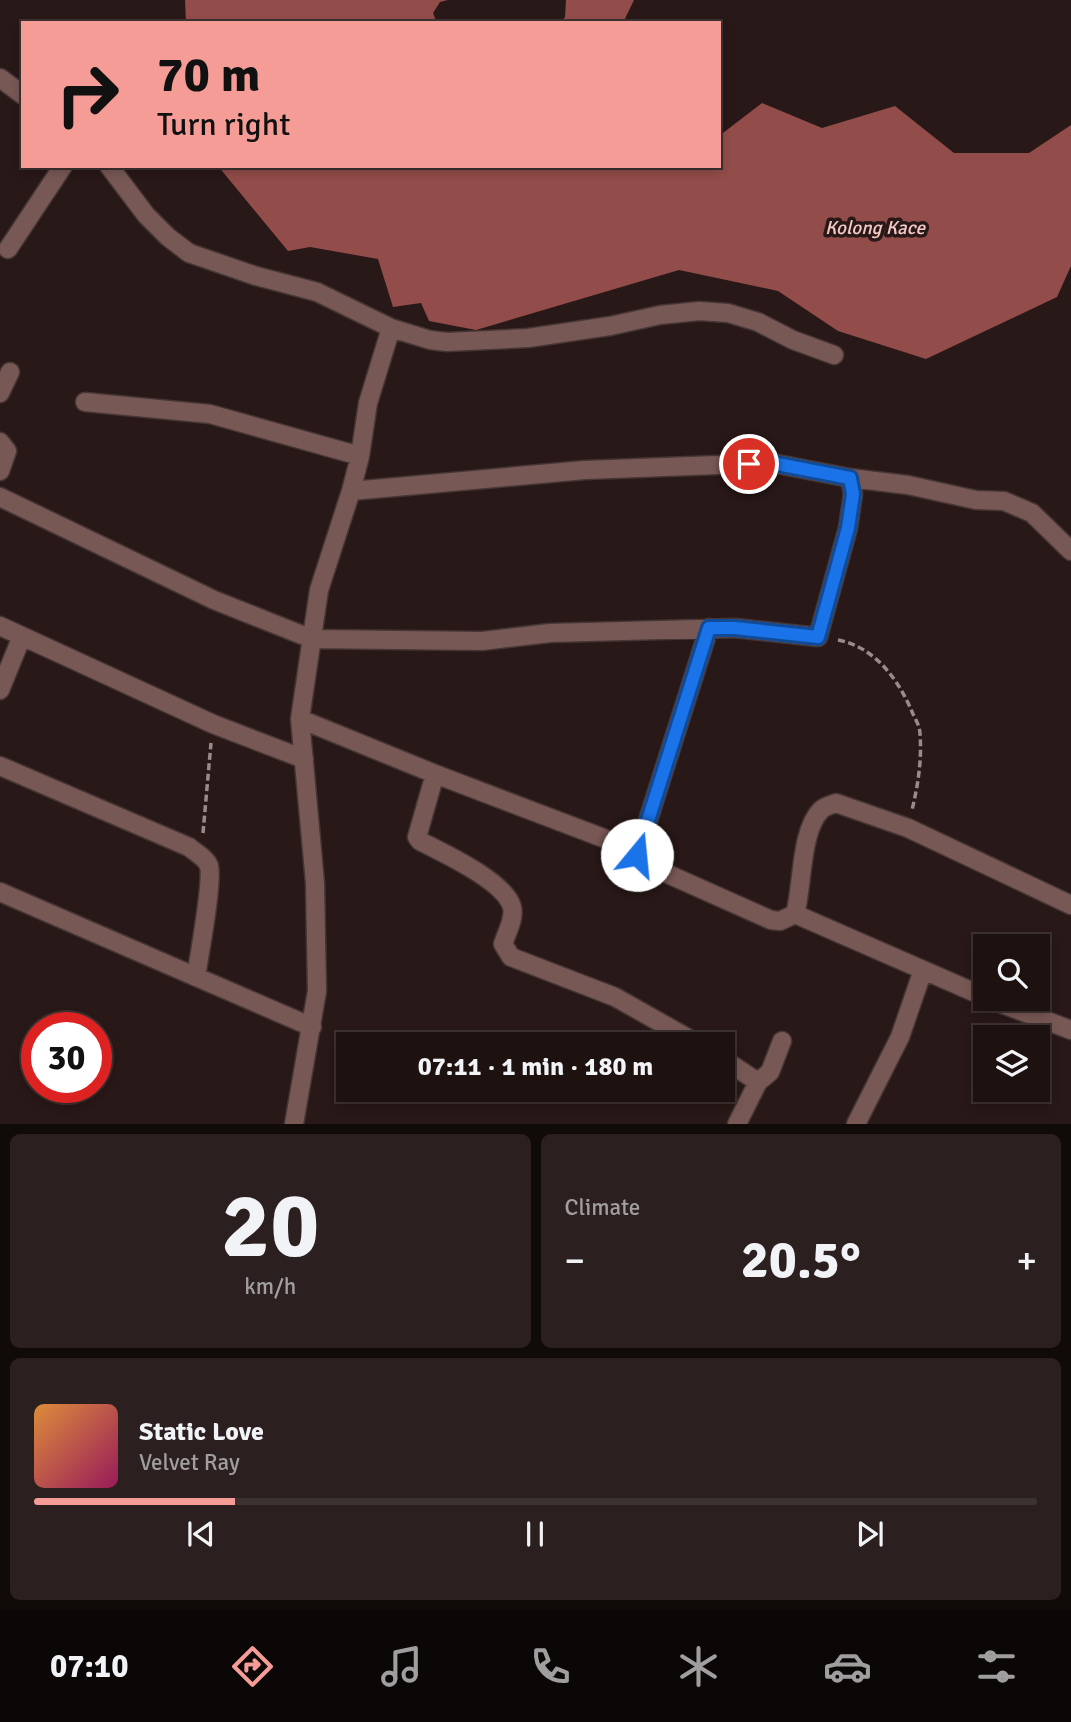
<!DOCTYPE html>
<meta charset="utf-8">
<style>
:root{--surface:#1e1211;--page:#2b201f;--text:#f1f3f6;--muted:#a19e9f;--line:#3c3231;--accent:#f59c96}
body{margin:0;font-family:Signika,sans-serif;background:var(--page);color:var(--text);height:100vh;display:flex;flex-direction:column;font-size:26px;white-space:nowrap}
*{box-sizing:border-box;margin:0}
p{font-size:23px;color:var(--muted)}
.icon{flex:none;width:38px;height:38px;fill:none;stroke:currentColor;stroke-width:2;stroke-linecap:round;stroke-linejoin:round}
.map{position:relative;height:1124px;overflow:hidden}
.panel{display:flex;flex-direction:column;gap:10px;padding:10px;background:#100a09;flex:1}
.panel>*{flex:none}
.guide{position:absolute;left:21px;top:21px;width:700px;height:147px;border-radius:0px;box-shadow:0 4px 10px #0003,0 0 0 2px var(--line);background:#f59c96;color:#111;overflow:hidden}
.fabs{position:absolute;left:973px;top:934px;display:grid;gap:14px}
.fabs a{display:grid;place-items:center;width:77px;height:77px;border-radius:0px;background:var(--surface);box-shadow:0 4px 10px #0003,0 0 0 2px var(--line);font-size:35px}
.speed{position:absolute;left:21px;top:1012px;display:flex;gap:14px;font-size:35px;font-weight:700;text-align:center}
.speed>*{display:grid;place-content:center;width:91px;height:91px;border-radius:50%;background:var(--surface);box-shadow:0 4px 10px #0003,0 0 0 2px var(--line);line-height:1}
.speed .limit{border:10px solid #d22;background:#fff;color:#111}
.pin{position:absolute;display:grid;place-items:center;width:60px;height:60px;color:#fff;margin:-30px;border:4px solid #fff;border-radius:50%;box-shadow:0 2px 7px #0007}
.me{position:absolute;width:77px;margin:-38px;rotate:17deg;stroke-linejoin:round;filter:drop-shadow(0 0 5px #0008)}
.turn{display:flex;align-items:center;gap:24px;height:147px;padding:0 21px;font-size:32px}
.turn .icon{width:91px;height:91px;stroke-width:2.5}
.turn b{display:block;font-size:49px;line-height:60px}
.big{font-size:52px;font-weight:700;line-height:1.1}
.panel .widget{flex:1;display:flex;flex-direction:column;justify-content:center;gap:10px;min-width:0;padding:0 24px;border-radius:10px;background:var(--page)}
.panel .dial{align-items:center;gap:0}
.dial b{font-size:91px;line-height:1}
.song{display:flex;align-items:center;gap:21px}
.cover{width:84px;height:84px;border-radius:10px;background:linear-gradient(135deg,hsl(30 70% 55%),hsl(330 70% 35%))}
.played{height:7px;border-radius:4px;background:linear-gradient(90deg,var(--accent) 20%,var(--line) 20%)}
.keys{display:flex;justify-content:space-around;direction:ltr}
.heat{display:flex;justify-content:space-between;align-items:center;font-size:38px;direction:ltr}
.panel .tiles{flex:1;display:grid;gap:10px;grid-template-columns:1fr 1fr}
.widget:last-child{grid-column:span 2}
.trip{position:absolute;left:336px;top:1032px;width:399px;height:70px;border-radius:0px;background:var(--surface);box-shadow:0 4px 10px #0003,0 0 0 2px var(--line);font-weight:700;line-height:70px;text-align:center}
.tabs{display:flex;height:112px;justify-content:space-around;align-items:center;background:#0c0707;color:var(--muted)}
.tabs .icon{width:49px;height:49px}
.tabs .on{color:var(--accent)}
.tabs b{font-size:32px;color:var(--text)}
.map>svg:first-child{display:block}
.water{fill:#924c49}
.lines{fill:none;stroke-linecap:round;stroke-linejoin:round}
.minor-casing{stroke:#453635;stroke-width:21}
.path{stroke:#998b8a;stroke-width:3.5;stroke-dasharray:7 3.5;stroke-linecap:butt}
.minor{stroke:#785855;stroke-width:18}
.route-casing{stroke:#114b97;stroke-width:18}
.route{stroke:#1a73e8;stroke-width:12}
.labels{text-anchor:middle;stroke-width:7;stroke-linejoin:round;paint-order:stroke}
.water-label{font-size:19px;font-style:italic;fill:#f5c9c5;stroke:#281817}
</style>
<div class="map">
<svg width="1071" height="1124" viewBox="0 0 1071 1124">
<rect width="100%" height="100%" fill="#281817"/>
<path class="water" d="M185 0H448L440 2 433 13 437 23H186Z
M566 0H634L623 23H560L565 17Z
M762 103 822 128 895 106 954 153H1029L1071 125V266L1057 297 926 359 838 331 778 291 679 270 476 330 429 321 421 303 393 307 378 259 310 247 288 251 218 166H719V136Z"/>
<g class="lines">
<defs>
<path id="minor" d="M0 78 23 95
M109 166 146 215 168 237 189 253 256 276 317 292 391 328 430 340 447 342 528 338 610 326 660 315 699 311 728 313 758 322 793 340 834 355
M8 249 63 166
M0 393 10 372
M85 402 210 414 360 456
M0 442 7 451 0 471
M351 491 585 470 772 463 850 478 908 485 976 500 1004 501 1032 513 1071 551
M0 497 214 600 312 639 482 641 550 633 735 628 818 637 848 528 853 494 850 478
M0 626 213 724 304 759
M0 690 22 636
M300 719 435 774 619 844 670 875 771 920 780 921 795 914C803 886 800 831 821 810 825 806 831 805 836 803L908 828 1071 905
M0 766 189 847C195 852 206 858 209 866 213 883 199 956 196 977
M435 774 417 837 420 841C443 853 505 881 512 907 515 919 506 934 503 944L511 957 615 997 700 1045
M637 855 709 628
M0 892 312 1027
M795 914 985 997
M989 999 1071 1030
M723 1059 758 1082
M294 1124 317 991 315 883 300 719 319 590 351 491 360 456 368 403 391 328
M737 1124 758 1082 770 1072 782 1041
M856 1124 900 1037 923 970"/>
</defs>
<use href="#minor" class="minor-casing"/>
<path class="path" d="M838 640C875 647 899 680 913 714 916 720 920 727 920 734 922 760 918 785 912 810
M203 833 211 743"/>
<use href="#minor" class="minor"/>
</g>
<g class="lines">
<defs>
<path id="route" d="M637 855 709 628H735L818 637 848 528 853 494 850 478 772 463 749 464"/>
</defs>
<use href="#route" class="route-casing"/>
<use href="#route" class="route"/>
</g>
<g class="labels">
<g class="water-label">
<text x="875" y="234">Kolong Kace</text>
</g>
</g>
</svg>
<div class="fabs">
<a><svg class="icon" aria-label="search" viewBox="0 0 24 24"><circle cx="10" cy="10" r="6"/><path d="M15 15l6 6"/></svg></a>
<a><svg class="icon" aria-label="layers" viewBox="0 0 24 24"><path d="M12 4l9 5-9 5-9-5zM3 14l9 5 9-5"/></svg></a>
</div>
<div class="speed"><div class="limit">30</div></div>
<div class="pin" style="left:749px;top:464px;background:#d93025"><svg class="icon" aria-label="arrive" viewBox="0 0 24 24"><path d="M6 21V4h12l-3 4 3 4H6"/></svg></div>
<svg class="me" style="left:637px;top:855px" viewBox="-20 -20 40 40"><circle r="19" fill="#fff"/><path d="M0-13L10 11 0 6-10 11z" fill="#1a73e8"/></svg>
<div class="trip">07:11 · 1 min · 180 m</div>
<div class="guide">
<div class="turn"><svg class="icon" aria-label="right" viewBox="0 0 24 24"><path d="M7 20v-9h11M14 6l5 5-5 5"/></svg><div><b>70 m</b>Turn right</div></div>
</div>
</div>
<section class="panel">
<div class="tiles">
<div class="widget dial"><b>20</b><p>km/h</p></div>
<div class="widget"><p>Climate</p>
<div class="heat"><a>−</a><b class="big">20.5°</b><a>+</a></div>
</div>
<div class="widget">
<div class="song"><i class="cover"></i><div><b>Static Love</b><p>Velvet Ray</p></div></div>
<div class="played"></div>
<div class="keys"><svg class="icon" aria-label="previous" viewBox="0 0 24 24"><path d="M18 5L8 12l10 7zM5 5v14"/></svg><svg class="icon" aria-label="pause" viewBox="0 0 24 24"><path d="M8 5v14M16 5v14"/></svg><svg class="icon" aria-label="next" viewBox="0 0 24 24"><path d="M6 5l10 7-10 7zM19 5v14"/></svg></div>
</div>
</div>
</section>
<nav class="tabs">
<b>07:10</b>
<svg class="icon on" aria-label="directions" viewBox="0 0 24 24"><path d="M12 3l9 9-9 9-9-9zM9 14v-3h6M13 9l2 2-2 2"/></svg>
<svg class="icon" aria-label="music" viewBox="0 0 24 24"><path d="M9 18V5l10-2v13"/><circle cx="6" cy="18" r="3"/><circle cx="16" cy="16" r="3"/></svg>
<svg class="icon" aria-label="phone" viewBox="0 0 24 24"><path d="M5 4h4l2 5-3 2q2 4 5 5l2-3 5 2v4C11 20 4 13 5 4z"/></svg>
<svg class="icon" aria-label="climate" viewBox="0 0 24 24"><path d="M12 3v18M4 7l16 10M4 17L20 7"/></svg>
<svg class="icon" aria-label="car" viewBox="0 0 24 24"><path d="M5 17H2v-5l4-1 3-4h7l3 4 3 1v5h-3M9 17h6M6 11h13"/><circle cx="7" cy="17" r="2"/><circle cx="17" cy="17" r="2"/></svg>
<svg class="icon" aria-label="filters" viewBox="0 0 24 24"><path d="M4 7h16M4 17h16"/><circle cx="9" cy="7" r="2"/><circle cx="15" cy="17" r="2"/></svg>
</nav>
